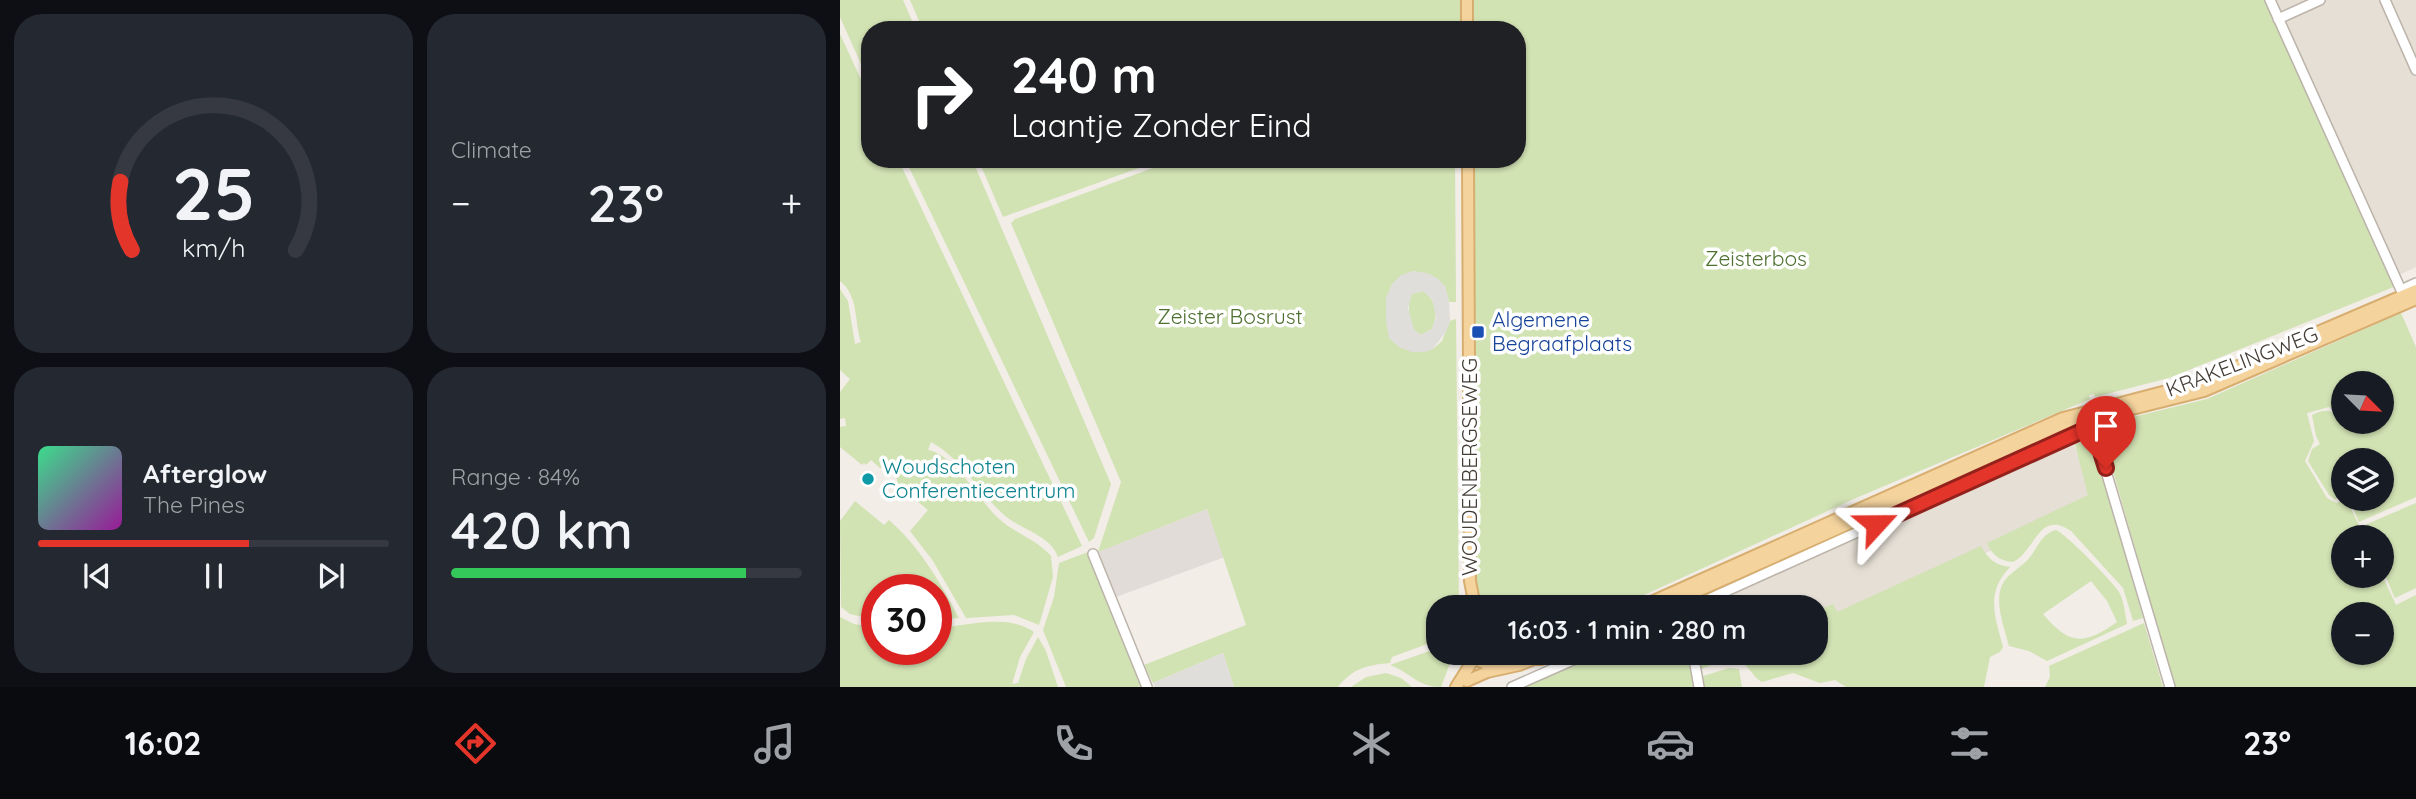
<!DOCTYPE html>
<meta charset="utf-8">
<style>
:root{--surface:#171b24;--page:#242831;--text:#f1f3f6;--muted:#9ea1a6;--line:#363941;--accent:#e4352b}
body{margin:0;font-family:Quicksand,sans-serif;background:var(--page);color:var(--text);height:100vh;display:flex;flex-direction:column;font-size:26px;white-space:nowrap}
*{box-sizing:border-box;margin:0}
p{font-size:23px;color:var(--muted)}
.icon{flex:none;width:38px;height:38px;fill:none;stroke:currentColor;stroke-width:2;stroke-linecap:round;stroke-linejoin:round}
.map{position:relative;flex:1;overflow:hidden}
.sheet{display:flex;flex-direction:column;gap:14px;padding:14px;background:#0d0f14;width:840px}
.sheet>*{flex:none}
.guide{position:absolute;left:21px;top:21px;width:665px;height:147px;border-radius:28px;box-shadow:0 2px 5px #0004;background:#202124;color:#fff;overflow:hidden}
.needle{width:46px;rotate:114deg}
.controls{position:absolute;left:1491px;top:371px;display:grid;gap:14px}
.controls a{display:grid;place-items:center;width:63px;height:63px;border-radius:50%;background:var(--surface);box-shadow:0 2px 5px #0004;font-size:35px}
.speed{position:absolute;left:21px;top:574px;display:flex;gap:14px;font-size:35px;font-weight:700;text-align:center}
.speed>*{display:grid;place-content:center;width:91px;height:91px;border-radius:50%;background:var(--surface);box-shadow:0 2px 5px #0004;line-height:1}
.speed .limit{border:10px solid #d22;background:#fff;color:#111}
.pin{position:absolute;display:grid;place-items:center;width:60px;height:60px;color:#fff;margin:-72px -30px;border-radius:50% 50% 50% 0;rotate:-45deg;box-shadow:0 0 7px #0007}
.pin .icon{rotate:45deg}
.me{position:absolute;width:77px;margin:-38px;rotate:66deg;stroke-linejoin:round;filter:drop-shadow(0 0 5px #0008)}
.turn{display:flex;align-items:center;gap:24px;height:147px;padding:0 35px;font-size:32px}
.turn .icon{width:91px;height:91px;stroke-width:2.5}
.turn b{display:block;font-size:49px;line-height:60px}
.big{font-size:52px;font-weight:600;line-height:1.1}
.sheet .widget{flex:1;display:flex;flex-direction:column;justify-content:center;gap:10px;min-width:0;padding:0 24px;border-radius:28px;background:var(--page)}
.sheet .dial{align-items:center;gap:0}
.dial svg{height:182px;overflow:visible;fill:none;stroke:var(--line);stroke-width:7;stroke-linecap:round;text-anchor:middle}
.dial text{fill:var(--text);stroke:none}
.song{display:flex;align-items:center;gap:21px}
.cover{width:84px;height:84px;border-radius:10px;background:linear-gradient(135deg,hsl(150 70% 55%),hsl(300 70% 35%))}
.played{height:7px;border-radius:4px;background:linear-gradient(90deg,var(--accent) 60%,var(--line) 60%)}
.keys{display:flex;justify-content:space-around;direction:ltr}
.heat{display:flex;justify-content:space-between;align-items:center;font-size:38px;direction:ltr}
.charge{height:10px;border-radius:5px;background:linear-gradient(90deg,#34c759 84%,var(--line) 0)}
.sheet .tiles{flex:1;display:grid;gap:14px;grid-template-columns:repeat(2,1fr)}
.trip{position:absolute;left:586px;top:595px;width:402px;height:70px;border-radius:28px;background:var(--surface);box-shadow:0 2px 5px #0004;font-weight:600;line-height:70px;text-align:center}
.tabs{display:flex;height:112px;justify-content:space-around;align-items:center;background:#090b0e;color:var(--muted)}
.tabs .icon{width:49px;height:49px}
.tabs .current{color:var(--accent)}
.tabs b{font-size:32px;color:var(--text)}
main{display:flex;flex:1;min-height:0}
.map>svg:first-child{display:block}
.residential{fill:#e5dfd5}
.industrial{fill:#e1dcd8}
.green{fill:#d1e2b3;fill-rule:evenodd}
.parking{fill:#e0dedb;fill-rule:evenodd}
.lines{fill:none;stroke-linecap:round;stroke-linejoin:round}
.minor-casing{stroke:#bcb4aa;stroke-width:12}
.major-casing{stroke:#d7ae6f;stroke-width:14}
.minor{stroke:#fff;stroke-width:9}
.major{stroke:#f4d39d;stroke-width:10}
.route-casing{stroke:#94221c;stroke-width:18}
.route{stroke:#e4352b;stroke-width:12}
.transit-dot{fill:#1a4fb4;stroke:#fff;stroke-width:2.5}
.culture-dot{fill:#0f9aa8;stroke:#fff;stroke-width:2.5}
.labels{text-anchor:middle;stroke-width:7;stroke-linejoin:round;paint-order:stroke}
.park-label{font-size:21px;fill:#4e7030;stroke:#fff}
.transit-label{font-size:21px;fill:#164399;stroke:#fff;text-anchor:start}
.street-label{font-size:21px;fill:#443d36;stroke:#fff}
.culture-label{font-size:21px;fill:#0d838f;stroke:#fff;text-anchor:start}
</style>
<main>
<section class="sheet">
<div class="tiles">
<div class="widget dial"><svg viewBox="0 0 100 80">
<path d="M14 69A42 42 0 1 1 86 69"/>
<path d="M14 69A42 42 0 0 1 9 39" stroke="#e4352b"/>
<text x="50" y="56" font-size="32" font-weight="700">25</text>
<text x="50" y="72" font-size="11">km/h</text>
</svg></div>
<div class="widget"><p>Climate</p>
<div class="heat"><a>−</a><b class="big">23°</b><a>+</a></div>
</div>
<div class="widget">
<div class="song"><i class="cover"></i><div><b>Afterglow</b><p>The Pines</p></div></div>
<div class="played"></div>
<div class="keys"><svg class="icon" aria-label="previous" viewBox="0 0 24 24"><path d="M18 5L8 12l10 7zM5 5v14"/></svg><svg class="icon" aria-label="pause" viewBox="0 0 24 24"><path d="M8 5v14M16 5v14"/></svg><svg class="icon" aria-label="next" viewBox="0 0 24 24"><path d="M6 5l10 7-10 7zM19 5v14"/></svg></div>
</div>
<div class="widget"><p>Range · 84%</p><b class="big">420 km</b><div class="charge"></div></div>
</div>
</section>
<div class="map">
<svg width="1576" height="687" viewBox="0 0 1576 687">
<rect width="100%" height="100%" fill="#f2ede7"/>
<path class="residential" d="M1431 0H1576V267L1553 278Z
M1234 445 1258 503 977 628 976 607H881L878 598Z"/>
<path class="industrial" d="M367 509 385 557 276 597 258 552Z"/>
<path class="green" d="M0 0H63L76 30H30V84L0 17Z
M70 0H1428L1556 286 1329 378 1255 397 1254 394 1249 395 1250 399 1016 498 778 607H640L633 585 624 159H677V30H83Z
M0 34 30 99V159H58L242 546 218 557C211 535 179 529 163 514 138 491 122 459 91 442L88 450C114 454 139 500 158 518 174 533 196 539 211 556L213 577 199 625 174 615 126 618 93 561 70 531 88 510 57 484C58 474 53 464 40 468L31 460 26 465 24 463 22 465 0 447V427L6 426 5 418 0 419V392L10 379 0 370V289L8 301 15 344 21 342C14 321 19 296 0 281Z
M65 159H132L271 484 254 538 249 542Z
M138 159H324L163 217Z
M337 159H615L616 302H609L605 286 574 271C546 279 550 297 546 321L593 349 602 341 610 321 616 319 619 607H598V640L552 657 550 663C527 665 513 668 498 687H394L383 653 313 683 304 665 406 625 367 509 258 552 281 482 171 223 175 219Z
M583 291C597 300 598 315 592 329L581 335 574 330 569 315V301L572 294Z
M1561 313 1576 347V497L1519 522 1509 499H1542V460H1503V492L1495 500 1489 495 1468 461 1472 449 1480 444 1476 436 1472 415C1488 407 1497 410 1503 428L1508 425 1507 422H1542V383H1503V417L1499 412 1489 407 1467 413 1474 441 1465 461 1487 498 1497 503 1506 499 1520 527 1576 503V588L1555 598 1553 594 1542 568V537H1526L1523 532 1525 537H1503V576L1542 575 1556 605 1576 595V687H1334L1260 425 1367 399ZM1503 614H1542V653H1503Z
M1254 439 1303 618 1293 621 1283 588 1231 531C1198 509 1196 551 1173 562 1160 561 1152 555 1147 543L1248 495 1235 444Z
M15 501 44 525 49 520C80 547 100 582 119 618L96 620V590H37V620L10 614 1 607 0 521Z
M1216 530C1226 534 1272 581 1279 592 1284 601 1285 613 1287 624L1207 661 1189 651 1169 646C1164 626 1152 598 1165 580 1172 571 1183 566 1190 557 1199 546 1201 534 1216 530ZM1251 581 1267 601 1277 622C1244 645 1230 646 1203 614Z
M1141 546C1148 559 1155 565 1170 567 1145 593 1155 616 1163 647L1160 652 1150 657 1144 687H1006L995 680 980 683 953 673 922 682C914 678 912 671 905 665 893 654 872 665 859 670L856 653H976L977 611 993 604 997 612Z
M248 552 303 687H226L203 630 214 597 219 563Z
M0 617 14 624 37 628V649H96V628C127 626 167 613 194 632L180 657 172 684 178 683 186 659 198 637 206 651 218 687H0Z
M1304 623 1323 687H1205L1210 677 1209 666Z
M598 648V653H614L601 687C578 687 571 673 550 665Z
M757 653H849L854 687H680Z
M889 668 899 669 902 687H862L860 677Z
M546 673 561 678 572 687H511L526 677Z"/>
<path class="parking" d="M573 271 587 273 597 278 605 286 609 302 610 321 607 330 593 349 585 352H572L559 347 549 338 546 321V298L552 284 561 275ZM583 291 592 299 596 317 592 329 581 335 574 330 568 308 572 294Z
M383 653 394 687H315L313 683Z"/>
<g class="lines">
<defs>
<path id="minor" d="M1430 0 1566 301
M1545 0 1576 70
M1438 19 1480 0
M1561 290 1576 283
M1252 424 1330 687
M253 554 307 687
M851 607 1253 426
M853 653 859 687
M672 687 749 653"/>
<path id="major" d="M627 0V30
M628 159 630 581 635 607
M800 607 1223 418 1361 382 1576 290
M822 607 1222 429 1260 417 1364 391 1576 299
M633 653 637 660 646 664 657 661 663 653
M661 658 701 659 720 653
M627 681 647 672 679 665 694 659
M616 687 635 657"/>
</defs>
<use href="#minor" class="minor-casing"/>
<use href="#major" class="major-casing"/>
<use href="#minor" class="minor"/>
<use href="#major" class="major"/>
</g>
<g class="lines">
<defs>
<path id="route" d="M1036 524 1253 426 1266 468"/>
</defs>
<use href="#route" class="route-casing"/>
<use href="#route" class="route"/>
</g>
<rect class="transit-dot" x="631" y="325" width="14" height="14" rx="3.5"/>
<circle class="culture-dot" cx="28" cy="479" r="7"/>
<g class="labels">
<g class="park-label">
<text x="916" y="266">Zeisterbos</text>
<text x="390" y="324">Zeister Bosrust</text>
</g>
<g class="transit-label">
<text x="652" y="327">Algemene<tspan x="652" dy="24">Begraafplaats</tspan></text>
</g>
<g class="street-label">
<text transform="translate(1402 362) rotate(-21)" y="7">KRAKELINGWEG</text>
<text transform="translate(630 467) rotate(-90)" y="7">WOUDENBERGSEWEG</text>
</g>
<g class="culture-label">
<text x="42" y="474">Woudschoten<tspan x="42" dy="24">Conferentiecentrum</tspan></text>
</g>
</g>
</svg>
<div class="controls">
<a><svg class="needle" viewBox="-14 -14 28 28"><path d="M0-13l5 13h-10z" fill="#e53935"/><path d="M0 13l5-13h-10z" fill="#9ea1a6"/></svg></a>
<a><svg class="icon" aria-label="layers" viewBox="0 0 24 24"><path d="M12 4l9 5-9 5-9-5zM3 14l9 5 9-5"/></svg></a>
<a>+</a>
<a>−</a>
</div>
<div class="speed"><div class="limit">30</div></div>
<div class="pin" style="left:1266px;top:468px;background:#d93025"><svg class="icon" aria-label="arrive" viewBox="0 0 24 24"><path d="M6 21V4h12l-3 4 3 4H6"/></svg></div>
<svg class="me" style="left:1036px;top:524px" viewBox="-20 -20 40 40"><path d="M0-17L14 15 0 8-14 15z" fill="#e4352b" stroke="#fff" stroke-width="4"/></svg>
<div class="trip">16:03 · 1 min · 280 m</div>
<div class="guide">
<div class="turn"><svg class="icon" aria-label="right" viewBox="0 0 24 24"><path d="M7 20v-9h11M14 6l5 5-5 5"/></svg><div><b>240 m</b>Laantje Zonder Eind</div></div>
</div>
</div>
</main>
<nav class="tabs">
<b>16:02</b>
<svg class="icon current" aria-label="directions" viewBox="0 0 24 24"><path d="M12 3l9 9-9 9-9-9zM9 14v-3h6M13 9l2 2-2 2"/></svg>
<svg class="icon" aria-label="music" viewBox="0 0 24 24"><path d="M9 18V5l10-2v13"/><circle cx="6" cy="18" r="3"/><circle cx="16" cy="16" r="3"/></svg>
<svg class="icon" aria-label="phone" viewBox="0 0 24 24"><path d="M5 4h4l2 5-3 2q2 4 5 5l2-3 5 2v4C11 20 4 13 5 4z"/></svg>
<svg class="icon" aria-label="climate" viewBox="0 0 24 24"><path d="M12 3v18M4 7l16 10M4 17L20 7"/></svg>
<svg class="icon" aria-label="car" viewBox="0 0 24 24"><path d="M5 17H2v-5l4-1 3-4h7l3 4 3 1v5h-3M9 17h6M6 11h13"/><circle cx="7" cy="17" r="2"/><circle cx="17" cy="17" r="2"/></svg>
<svg class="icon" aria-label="filters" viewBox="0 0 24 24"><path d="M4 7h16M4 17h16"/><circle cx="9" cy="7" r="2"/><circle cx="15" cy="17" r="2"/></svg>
<b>23°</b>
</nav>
